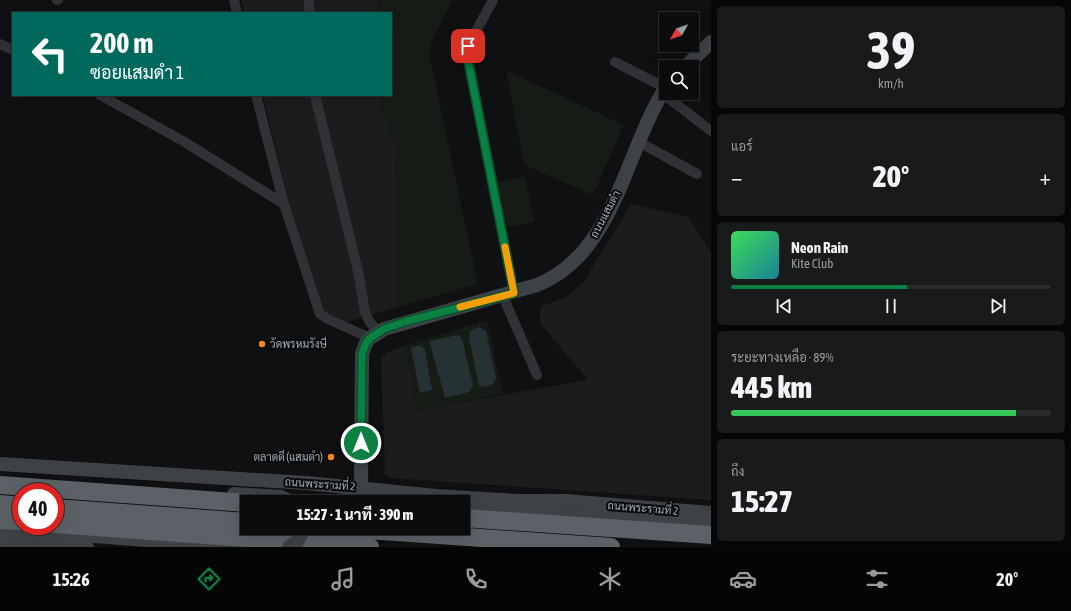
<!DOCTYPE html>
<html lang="th">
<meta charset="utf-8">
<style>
:root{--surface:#0b0c0d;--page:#191a1b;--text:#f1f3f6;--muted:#9a9b9d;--line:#2b2c2e;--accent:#0b8043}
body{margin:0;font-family:"Asap Condensed",Sarabun,sans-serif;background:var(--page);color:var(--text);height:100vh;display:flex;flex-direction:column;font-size:15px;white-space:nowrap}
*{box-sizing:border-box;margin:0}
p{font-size:13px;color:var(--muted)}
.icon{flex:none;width:22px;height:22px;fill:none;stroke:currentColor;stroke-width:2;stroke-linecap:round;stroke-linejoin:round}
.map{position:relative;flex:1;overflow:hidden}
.sheet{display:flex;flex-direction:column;gap:6px;padding:6px;background:#060707;width:360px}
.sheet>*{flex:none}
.guide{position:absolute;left:12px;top:12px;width:380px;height:84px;border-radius:0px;box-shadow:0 4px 16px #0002,0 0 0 1px var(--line);background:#00695c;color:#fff;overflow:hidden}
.needle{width:26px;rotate:230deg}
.buttons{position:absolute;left:659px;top:12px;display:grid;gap:8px}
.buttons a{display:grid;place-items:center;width:40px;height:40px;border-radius:0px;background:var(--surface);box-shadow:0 4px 16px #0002,0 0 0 1px var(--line);font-size:20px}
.speed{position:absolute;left:12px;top:483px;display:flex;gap:8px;font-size:20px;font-weight:700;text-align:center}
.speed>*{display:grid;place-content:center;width:52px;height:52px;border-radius:50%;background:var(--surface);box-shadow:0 4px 16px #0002,0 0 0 1px var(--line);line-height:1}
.speed .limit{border:6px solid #d22;background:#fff;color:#111}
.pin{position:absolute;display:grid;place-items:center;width:34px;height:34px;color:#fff;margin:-17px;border-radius:8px;box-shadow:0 2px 6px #0006}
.me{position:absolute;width:44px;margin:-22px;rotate:0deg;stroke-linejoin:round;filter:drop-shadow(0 0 3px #0008)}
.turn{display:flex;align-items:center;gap:14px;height:84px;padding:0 12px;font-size:18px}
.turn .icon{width:52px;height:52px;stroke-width:2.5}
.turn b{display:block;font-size:28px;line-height:34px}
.big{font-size:30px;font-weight:800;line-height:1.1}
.sheet .tile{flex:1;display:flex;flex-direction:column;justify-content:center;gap:6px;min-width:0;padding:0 14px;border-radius:6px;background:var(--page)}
.sheet .dial{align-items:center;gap:0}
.dial b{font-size:52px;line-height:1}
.song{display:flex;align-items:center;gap:12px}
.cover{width:48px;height:48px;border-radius:6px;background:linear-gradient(135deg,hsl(130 70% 55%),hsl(190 70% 35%))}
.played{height:4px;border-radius:2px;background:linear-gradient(90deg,var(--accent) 55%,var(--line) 55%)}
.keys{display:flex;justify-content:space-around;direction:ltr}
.heat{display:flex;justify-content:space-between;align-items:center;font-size:22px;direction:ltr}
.charge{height:6px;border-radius:3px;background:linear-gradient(90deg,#34c759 89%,var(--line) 0)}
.trip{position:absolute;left:240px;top:495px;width:230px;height:40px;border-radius:0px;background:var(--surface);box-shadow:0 4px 16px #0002,0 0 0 1px var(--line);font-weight:800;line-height:40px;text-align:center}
.tab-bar{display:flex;height:64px;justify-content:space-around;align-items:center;background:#040505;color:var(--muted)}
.tab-bar .icon{width:28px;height:28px}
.tab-bar .current{color:var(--accent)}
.tab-bar b{font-size:18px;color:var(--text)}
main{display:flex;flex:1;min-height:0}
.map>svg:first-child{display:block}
.built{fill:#1b1c1e}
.green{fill:#161b16;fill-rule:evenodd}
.water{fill:#263134}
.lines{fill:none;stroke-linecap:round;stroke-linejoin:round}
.street{stroke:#303236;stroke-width:10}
.secondary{stroke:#3e4246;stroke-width:14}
.highway{stroke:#5c6167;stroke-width:18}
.secondary-bridge{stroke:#3e4246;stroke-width:14}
.highway-bridge{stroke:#5c6167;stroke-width:18}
.route-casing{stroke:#07532c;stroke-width:10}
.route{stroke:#0b8043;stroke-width:7}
.slow{stroke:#f59e0b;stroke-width:7}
.poi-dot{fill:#f58523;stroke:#0a0b0c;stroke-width:1.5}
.labels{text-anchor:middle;stroke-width:4;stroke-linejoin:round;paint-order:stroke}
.street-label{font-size:11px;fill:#a0a9b2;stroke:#0a0b0c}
.poi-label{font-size:11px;fill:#a0a9b2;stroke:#0a0b0c;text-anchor:start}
</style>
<main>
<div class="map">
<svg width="711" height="547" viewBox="0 0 711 547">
<rect width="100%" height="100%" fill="#0f1011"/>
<path class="built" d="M241 0H380L376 13H244Z
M263 95H378L395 147 398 307 347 322 325 312 290 206Z
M631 204 689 217 711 253V500L392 478 385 475 381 357 386 353 406 345 417 410 588 380 539 322 541 306 567 297 584 281Z"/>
<path class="green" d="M380 0H453L431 43 430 58 478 284 398 307 395 147 378 95H391V13H376Z
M506 70 624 125 593 195 524 165Z
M525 176 534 222 507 227 497 182Z
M487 320 503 394 417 410 406 345ZM443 339 445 398 429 341Z"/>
<path class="water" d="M479 327 486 331 496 378 493 384 486 387 479 386 469 338 470 331Z
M458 335 462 339 473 385 469 392 445 398 429 341Z
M420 345 425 350 432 390 420 393 411 348Z"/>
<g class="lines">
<path class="street" d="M57 0H58
M234 0 237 13
M493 0 468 46 467 53 514 293
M309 13V0
M0 44 13 50
M615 62 666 88
M662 93 711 131
M100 95 183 141 284 204
M256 95 284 204 320 314 328 319 370 338
M315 95 358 271 365 312 369 321 378 332
M639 142 697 174
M503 296 537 375"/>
<path class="secondary" d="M685 67 711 42
M0 464 306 483 436 496 517 501H566L711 513
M361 487 362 354 366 343 370 338 384 329 537 285C616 253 624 152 666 87
M234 494 281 497 292 502
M477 510 711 524
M0 529 242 547
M0 540 87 547"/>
<path class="highway" d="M0 485 247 503
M0 504 21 506
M55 508 247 522
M463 518 711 535
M0 520 21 521
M55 524 370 547"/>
<path class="secondary-bridge" d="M289 547 297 542 304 528"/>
<path class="highway-bridge" d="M339 528 611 547"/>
</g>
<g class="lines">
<defs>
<path id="route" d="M361 443 362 354 366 343 370 338 384 329 404 322 514 293 468 60V46"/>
</defs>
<use href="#route" class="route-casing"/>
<use href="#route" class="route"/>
<path class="slow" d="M460 307 514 293 505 247"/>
</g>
<g class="poi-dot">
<circle cx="262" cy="344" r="4"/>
<circle cx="331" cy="457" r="4"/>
</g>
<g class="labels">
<g class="street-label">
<text transform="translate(605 214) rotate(-62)" y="4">ถนนแสมดำ</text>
<text transform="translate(320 484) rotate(4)" y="4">ถนนพระรามที่ 2</text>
<text transform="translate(643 508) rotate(5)" y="4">ถนนพระรามที่ 2</text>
</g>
<g class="poi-label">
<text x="270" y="348">วัดพรหมรังษี</text>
<text x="323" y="461" text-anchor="end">ตลาดดี (แสมดำ)</text>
</g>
</g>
</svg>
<div class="buttons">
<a><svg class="needle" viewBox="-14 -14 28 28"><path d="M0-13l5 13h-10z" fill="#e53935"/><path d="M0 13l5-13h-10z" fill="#9a9b9d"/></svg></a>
<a><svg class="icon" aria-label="search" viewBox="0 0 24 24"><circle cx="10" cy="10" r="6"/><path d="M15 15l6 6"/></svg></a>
</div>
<div class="speed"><div class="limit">40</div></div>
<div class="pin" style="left:468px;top:46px;background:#d93025"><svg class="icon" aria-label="arrive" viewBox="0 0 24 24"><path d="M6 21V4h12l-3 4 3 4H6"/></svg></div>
<svg class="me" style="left:361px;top:443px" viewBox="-20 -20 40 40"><circle r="17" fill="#0b8043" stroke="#fff" stroke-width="3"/><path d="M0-11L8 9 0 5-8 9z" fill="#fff"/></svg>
<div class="trip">15:27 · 1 นาที · 390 m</div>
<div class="guide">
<div class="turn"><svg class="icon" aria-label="left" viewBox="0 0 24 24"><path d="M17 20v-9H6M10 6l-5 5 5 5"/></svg><div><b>200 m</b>ซอยแสมดำ 1</div></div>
</div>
</div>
<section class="sheet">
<div class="tile dial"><b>39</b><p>km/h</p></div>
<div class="tile"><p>แอร์</p>
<div class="heat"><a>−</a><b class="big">20°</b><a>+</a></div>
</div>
<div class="tile">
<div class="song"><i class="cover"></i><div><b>Neon Rain</b><p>Kite Club</p></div></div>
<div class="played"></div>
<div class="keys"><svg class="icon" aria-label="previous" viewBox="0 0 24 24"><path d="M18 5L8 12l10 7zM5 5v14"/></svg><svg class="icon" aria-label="pause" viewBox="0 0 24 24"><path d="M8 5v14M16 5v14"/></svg><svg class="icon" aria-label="next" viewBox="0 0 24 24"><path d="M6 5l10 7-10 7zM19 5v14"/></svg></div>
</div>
<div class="tile"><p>ระยะทางเหลือ · 89%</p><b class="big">445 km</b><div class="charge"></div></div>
<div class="tile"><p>ถึง</p><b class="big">15:27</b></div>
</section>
</main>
<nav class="tab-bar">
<b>15:26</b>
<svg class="icon current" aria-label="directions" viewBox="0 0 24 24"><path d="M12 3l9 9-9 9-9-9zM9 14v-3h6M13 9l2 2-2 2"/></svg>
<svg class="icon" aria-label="music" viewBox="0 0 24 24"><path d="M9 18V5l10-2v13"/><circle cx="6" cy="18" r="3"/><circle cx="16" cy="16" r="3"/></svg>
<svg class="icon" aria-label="phone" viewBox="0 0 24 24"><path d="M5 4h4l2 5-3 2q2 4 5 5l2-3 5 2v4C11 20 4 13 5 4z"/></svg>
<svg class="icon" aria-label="climate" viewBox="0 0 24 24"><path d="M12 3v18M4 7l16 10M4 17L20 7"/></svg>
<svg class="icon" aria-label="car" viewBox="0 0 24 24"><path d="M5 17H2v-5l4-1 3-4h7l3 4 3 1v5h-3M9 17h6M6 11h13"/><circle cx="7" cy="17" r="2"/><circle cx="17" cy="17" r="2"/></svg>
<svg class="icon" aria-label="filters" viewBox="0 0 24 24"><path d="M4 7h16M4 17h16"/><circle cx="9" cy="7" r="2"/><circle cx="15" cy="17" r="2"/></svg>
<b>20°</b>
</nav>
